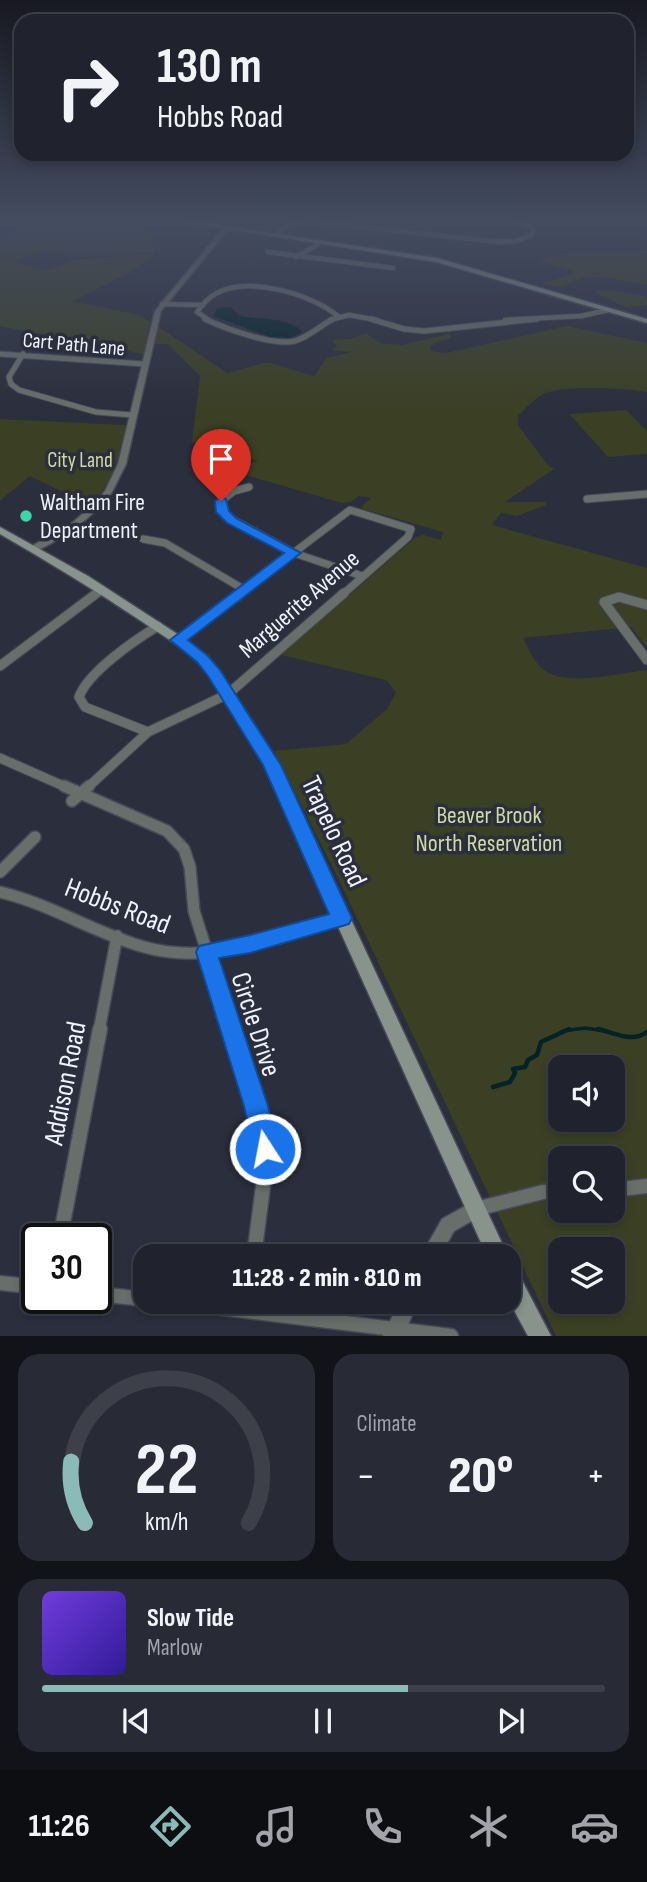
<!DOCTYPE html>
<meta charset="utf-8">
<style>
:root{--surface:#20222d;--page:#282a35;--text:#f1f3f6;--muted:#a2a4aa;--line:#3d3f49;--accent:#8bbbb9}
body{margin:0;font-family:"Sofia Sans Condensed",sans-serif;background:var(--page);color:var(--text);height:100vh;display:flex;flex-direction:column;font-size:26px;white-space:nowrap}
*{box-sizing:border-box;margin:0}
p{font-size:23px;color:var(--muted)}
.icon{flex:none;width:38px;height:38px;fill:none;stroke:currentColor;stroke-width:2;stroke-linecap:round;stroke-linejoin:round}
.map{position:relative;height:1336px;overflow:hidden}
.drawer{display:flex;flex-direction:column;gap:18px;padding:18px;background:#121319;flex:1}
.drawer>*{flex:none}
.hud{position:absolute;left:14px;top:14px;width:620px;height:147px;border-radius:21px;box-shadow:0 4px 10px #0003,0 0 0 2px var(--line);background:#20222d;color:var(--text);overflow:hidden}
.tools{position:absolute;left:548px;top:1055px;display:grid;gap:14px}
.tools a{display:grid;place-items:center;width:77px;height:77px;border-radius:14px;background:var(--surface);box-shadow:0 4px 10px #0003,0 0 0 2px var(--line);font-size:35px}
.speed{position:absolute;left:21px;top:1223px;display:flex;gap:14px;font-size:35px;font-weight:700;text-align:center}
.speed>*{display:grid;place-content:center;width:91px;height:91px;border-radius:50%;background:var(--surface);box-shadow:0 4px 10px #0003,0 0 0 2px var(--line);line-height:1}
.speed .limit{border:4px solid #111;border-radius:10px;background:#fff;color:#111}
.pin{position:absolute;display:grid;place-items:center;width:60px;height:60px;color:#fff;margin:-72px -30px;border-radius:50% 50% 50% 0;rotate:-45deg;box-shadow:0 0 7px #0007}
.pin .icon{rotate:45deg}
.me{position:absolute;width:77px;margin:-38px;rotate:349deg;stroke-linejoin:round;filter:drop-shadow(0 0 5px #0008)}
.turn{display:flex;align-items:center;gap:24px;height:147px;padding:0 28px;font-size:32px}
.turn .icon{width:91px;height:91px;stroke-width:2.5}
.turn b{display:block;font-size:49px;line-height:60px}
.big{font-size:52px;font-weight:800;line-height:1.1}
.drawer .widget{flex:1;display:flex;flex-direction:column;justify-content:center;gap:10px;min-width:0;padding:0 24px;border-radius:21px;background:var(--page)}
.drawer .dial{align-items:center;gap:0}
.dial svg{height:182px;overflow:visible;fill:none;stroke:var(--line);stroke-width:7;stroke-linecap:round;text-anchor:middle}
.dial text{fill:var(--text);stroke:none}
.song{display:flex;align-items:center;gap:21px}
.cover{width:84px;height:84px;border-radius:10px;background:linear-gradient(135deg,hsl(260 70% 55%),hsl(250 70% 35%))}
.played{height:7px;border-radius:4px;background:linear-gradient(90deg,var(--accent) 65%,var(--line) 65%)}
.keys{display:flex;justify-content:space-around;direction:ltr}
.heat{display:flex;justify-content:space-between;align-items:center;font-size:38px;direction:ltr}
.drawer .tiles{flex:1;display:grid;gap:18px;grid-template-columns:1fr 1fr}
.widget:last-child{grid-column:span 2}
.trip{position:absolute;left:133px;top:1244px;width:388px;height:70px;border-radius:21px;background:var(--surface);box-shadow:0 4px 10px #0003,0 0 0 2px var(--line);font-weight:800;line-height:70px;text-align:center}
.tab-bar{display:flex;height:112px;justify-content:space-around;align-items:center;background:#0d0e12;color:var(--muted)}
.tab-bar .icon{width:49px;height:49px}
.tab-bar .active{color:var(--accent)}
.tab-bar b{font-size:32px;color:var(--text)}
.map>svg:first-child{display:block}
.green{fill:#3b3f24;fill-rule:evenodd}
.water{fill:#042328}
.lines{fill:none;stroke-linecap:round;stroke-linejoin:round}
.stream-far1{stroke:#042328;stroke-width:3.5}
.stream{stroke:#042328;stroke-width:4.5}
.minor-far5-casing{stroke:#474957;stroke-width:6}
.minor-far4-casing{stroke:#474957;stroke-width:7}
.minor-far3-casing{stroke:#474957;stroke-width:9}
.minor-far2-casing{stroke:#474957;stroke-width:11}
.minor-far1-casing{stroke:#474957;stroke-width:14}
.minor-casing{stroke:#474957;stroke-width:17}
.tertiary-casing{stroke:#474957;stroke-width:3}
.secondary-casing{stroke:#474957;stroke-width:3}
.minor-far5{stroke:#686f6a;stroke-width:4.5}
.minor-far4{stroke:#686f6a;stroke-width:5}
.minor-far3{stroke:#686f6a;stroke-width:7}
.minor-far2{stroke:#686f6a;stroke-width:9}
.minor-far1{stroke:#686f6a;stroke-width:11}
.minor{stroke:#686f6a;stroke-width:14}
.tertiary{fill:#686f6a;fill-rule:evenodd}
.secondary{fill:#87938b;fill-rule:evenodd}
.route{fill:#1a73e8;stroke:#114b97;stroke-width:2}
.poi-dot{fill:#3ed4a3;stroke:#2b2e3c;stroke-width:2.5}
.labels{text-anchor:middle;stroke-width:7;stroke-linejoin:round;paint-order:stroke}
.far-street-label{font-size:21px;fill:#f0f2fb;stroke:#2b2e3c}
.far-park-label{font-size:21px;fill:#d1daa1;stroke:#2b2e3c}
.poi-label{font-size:24px;fill:#f0f2fb;stroke:#2b2e3c;text-anchor:start}
.street-label{font-size:24px;fill:#f0f2fb;stroke:#2b2e3c}
.park-label{font-size:24px;fill:#d1daa1;stroke:#2b2e3c}
.near-street-label{font-size:28px;fill:#f0f2fb;stroke:#2b2e3c}
</style>
<div class="map">
<svg width="647" height="1336" viewBox="0 0 647 1336">
<rect width="100%" height="100%" fill="#2b2e3c"/>
<path class="green" d="M36 223H67L59 227 84 229 98 227 101 223H127L150 236 155 252 81 257 44 250 13 262 49 270 74 260 155 254 127 274 72 301 140 315 150 322 143 354 0 326V241Z
M647 249V284C628 283 609 276 591 277 574 277 564 294 543 283L572 274 573 271 539 261C572 246 612 258 647 249Z
M604 289 647 297V305L625 307 594 292Z
M157 326 227 373 267 362 314 376 326 358 353 352 331 350 337 346 331 340 350 339 366 333 380 343 402 345 449 334 452 337C446 342 434 339 430 348L431 351 446 353 567 326 647 343V392C623 388 565 385 543 394 534 399 526 409 518 416V425L547 464 554 469 505 502H545L546 505 517 516 501 513 492 525 647 568V647L631 627 523 638C529 649 534 663 544 670 567 687 620 673 647 670V1336H556L341 884 274 751 346 744 387 709 396 692 386 680 281 655 416 537 423 535 441 540 443 532 363 509 362 506 371 498 359 496 351 502 342 503 225 469 258 461 192 442 200 376 168 344H154ZM560 1068H612V1120H560ZM560 1158H612V1211H560ZM560 1250H612V1302H560Z
M626 410 647 431V454L608 457 569 414Z
M0 419 126 425C119 456 113 481 91 506L30 476 0 501Z"/>
<path class="water" d="M230 307C234 308 235 312 237 314 244 321 288 314 302 332L290 338 270 337 213 316 217 308Z"/>
<g class="lines">
<path class="stream-far1" d="M563 1031 585 1028 605 1031"/>
<path class="stream" d="M598 1029C615 1033 632 1043 647 1032
M493 1087 510 1082 515 1073 513 1069 525 1067 528 1060 537 1055 541 1042 569 1029"/>
<defs>
<path id="minor-far5" d="M323 223 500 242 516 241 532 235 533 229 520 223
M268 252 393 268
M296 257 322 242
M162 304 203 305
M209 320 197 312C202 305 209 297 217 293 250 276 311 294 338 316
M330 320 349 315 377 320
M505 320 581 316 608 310"/>
<path id="minor-far4" d="M205 319C226 329 273 346 295 341 309 337 321 325 333 319
M371 319 404 329 424 331 537 319
M0 354 144 364
M23 354 9 377 11 384 19 390 96 412 132 415"/>
<path id="minor-far3" d="M249 487 234 491 221 501 220 507 226 516 294 553 362 576
M587 499 647 494
M143 539 165 543 245 590
M94 595 102 589
M238 595 350 510 411 529 408 537 342 595"/>
<path id="minor-far2" d="M647 605 619 597 604 602 647 660
M178 640 240 593
M0 666 97 593
M148 732 85 707 79 697C88 672 135 640 158 626
M0 758 68 788
M87 788 148 732 228 694 344 593"/>
<path id="minor-far1" d="M64 786 167 831 184 849 190 867 194 911 232 1031
M72 801 89 786
M0 872 35 837
M0 892C51 904 94 933 144 947 211 966 279 937 342 918
M99 1031 117 936"/>
<path id="minor" d="M231 1029 262 1127 265 1171 254 1256
M612 1190 647 1186
M476 1209 543 1192 560 1191
M60 1239 100 1029
M0 1283 37 1287
M96 1294 145 1299
M173 1302 451 1336"/>
<path id="tertiary" d="M291 223H297L274 236 270 235Z
M232 228 234 230 225 233 161 311 126 464 112 492 101 506 77 527 50 544 36 551H30L29 549 30 547 71 524 95 503 105 491 118 464 155 311 221 231Z
M476 1200 482 1203 485 1209 482 1215 454 1231 440 1256H421L442 1219Z
M399 1302H418L403 1336H383Z"/>
<path id="secondary" d="M189 223H204L437 258 647 319V323L436 262Z
M0 527 88 576 182 637 207 656 219 670 279 765 508 1256H487L265 765 210 675C190 651 163 636 138 619 93 589 47 561 0 534Z
M509 1268 517 1271 551 1336H528L509 1301Z"/>
</defs>
<use href="#minor-far5" class="minor-far5-casing"/>
<use href="#minor-far4" class="minor-far4-casing"/>
<use href="#minor-far3" class="minor-far3-casing"/>
<use href="#minor-far2" class="minor-far2-casing"/>
<use href="#minor-far1" class="minor-far1-casing"/>
<use href="#minor" class="minor-casing"/>
<use href="#tertiary" class="tertiary-casing"/>
<use href="#secondary" class="secondary-casing"/>
<use href="#minor-far5" class="minor-far5"/>
<use href="#minor-far4" class="minor-far4"/>
<use href="#minor-far3" class="minor-far3"/>
<use href="#minor-far2" class="minor-far2"/>
<use href="#minor-far1" class="minor-far1"/>
<use href="#minor" class="minor"/>
<use href="#tertiary" class="tertiary"/>
<use href="#secondary" class="secondary"/>
</g>
<linearGradient id="sky" x2="0" y2="1"><stop stop-color="#181921"/><stop offset="0.54" stop-color="#444c61"/><stop offset="1" stop-color="#444c61" stop-opacity="0"/></linearGradient>
<rect width="647" height="410" fill="url(#sky)"/>
<path class="route" d="M221 497 226 499 229 511 236 518 301 553 188 640 208 656 220 670 281 765 352 918 349 924 342 926 250 953 219 958 268 1106 278 1149 274 1158 265 1161 256 1158 244 1106 196 952 199 946 250 935 329 914 263 765 208 676 197 662 170 640 284 553 227 523 216 512 215 501Z"/>
<circle class="poi-dot" cx="26" cy="516" r="7"/>
<g class="labels">
<g class="far-street-label">
<text transform="translate(74 344) rotate(5)" y="7">Cart Path Lane</text>
</g>
<g class="far-park-label">
<text x="80" y="467">City Land</text>
</g>
<g class="poi-label">
<text x="40" y="510">Waltham Fire<tspan x="40" dy="28">Department</tspan></text>
</g>
<g class="street-label">
<text transform="translate(299 604) rotate(-41)" y="8">Marguerite Avenue</text>
</g>
<g class="park-label">
<text x="489" y="823">Beaver Brook<tspan x="489" dy="28">North Reservation</tspan></text>
</g>
<g class="near-street-label">
<text transform="translate(335 831) rotate(65)" y="10">Trapelo Road</text>
<text transform="translate(118 905) rotate(21)" y="10">Hobbs Road</text>
<text transform="translate(257 1024) rotate(72)" y="10">Circle Drive</text>
<text transform="translate(64 1083) rotate(-79)" y="10">Addison Road</text>
</g>
</g>
</svg>
<div class="tools">
<a><svg class="icon" aria-label="sound" viewBox="0 0 24 24"><path d="M4 9h4l5-4v14l-5-4H4zM17 9q2 3 0 6"/></svg></a>
<a><svg class="icon" aria-label="search" viewBox="0 0 24 24"><circle cx="10" cy="10" r="6"/><path d="M15 15l6 6"/></svg></a>
<a><svg class="icon" aria-label="layers" viewBox="0 0 24 24"><path d="M12 4l9 5-9 5-9-5zM3 14l9 5 9-5"/></svg></a>
</div>
<div class="speed"><div class="limit">30</div></div>
<div class="pin" style="left:221px;top:501px;background:#d93025"><svg class="icon" aria-label="arrive" viewBox="0 0 24 24"><path d="M6 21V4h12l-3 4 3 4H6"/></svg></div>
<svg class="me" style="left:265px;top:1149px" viewBox="-20 -20 40 40"><circle r="17" fill="#1a73e8" stroke="#fff" stroke-width="3"/><path d="M0-11L8 9 0 5-8 9z" fill="#fff"/></svg>
<div class="trip">11:28 · 2 min · 810 m</div>
<div class="hud">
<div class="turn"><svg class="icon" aria-label="right" viewBox="0 0 24 24"><path d="M7 20v-9h11M14 6l5 5-5 5"/></svg><div><b>130 m</b>Hobbs Road</div></div>
</div>
</div>
<section class="drawer">
<div class="tiles">
<div class="widget dial"><svg viewBox="0 0 100 80">
<path d="M14 69A42 42 0 1 1 86 69"/>
<path d="M14 69A42 42 0 0 1 8 42" stroke="#8bbbb9"/>
<text x="50" y="56" font-size="32" font-weight="700">22</text>
<text x="50" y="72" font-size="11">km/h</text>
</svg></div>
<div class="widget"><p>Climate</p>
<div class="heat"><a>−</a><b class="big">20°</b><a>+</a></div>
</div>
<div class="widget">
<div class="song"><i class="cover"></i><div><b>Slow Tide</b><p>Marlow</p></div></div>
<div class="played"></div>
<div class="keys"><svg class="icon" aria-label="previous" viewBox="0 0 24 24"><path d="M18 5L8 12l10 7zM5 5v14"/></svg><svg class="icon" aria-label="pause" viewBox="0 0 24 24"><path d="M8 5v14M16 5v14"/></svg><svg class="icon" aria-label="next" viewBox="0 0 24 24"><path d="M6 5l10 7-10 7zM19 5v14"/></svg></div>
</div>
</div>
</section>
<nav class="tab-bar">
<b>11:26</b>
<svg class="icon active" aria-label="directions" viewBox="0 0 24 24"><path d="M12 3l9 9-9 9-9-9zM9 14v-3h6M13 9l2 2-2 2"/></svg>
<svg class="icon" aria-label="music" viewBox="0 0 24 24"><path d="M9 18V5l10-2v13"/><circle cx="6" cy="18" r="3"/><circle cx="16" cy="16" r="3"/></svg>
<svg class="icon" aria-label="phone" viewBox="0 0 24 24"><path d="M5 4h4l2 5-3 2q2 4 5 5l2-3 5 2v4C11 20 4 13 5 4z"/></svg>
<svg class="icon" aria-label="climate" viewBox="0 0 24 24"><path d="M12 3v18M4 7l16 10M4 17L20 7"/></svg>
<svg class="icon" aria-label="car" viewBox="0 0 24 24"><path d="M5 17H2v-5l4-1 3-4h7l3 4 3 1v5h-3M9 17h6M6 11h13"/><circle cx="7" cy="17" r="2"/><circle cx="17" cy="17" r="2"/></svg>
</nav>
